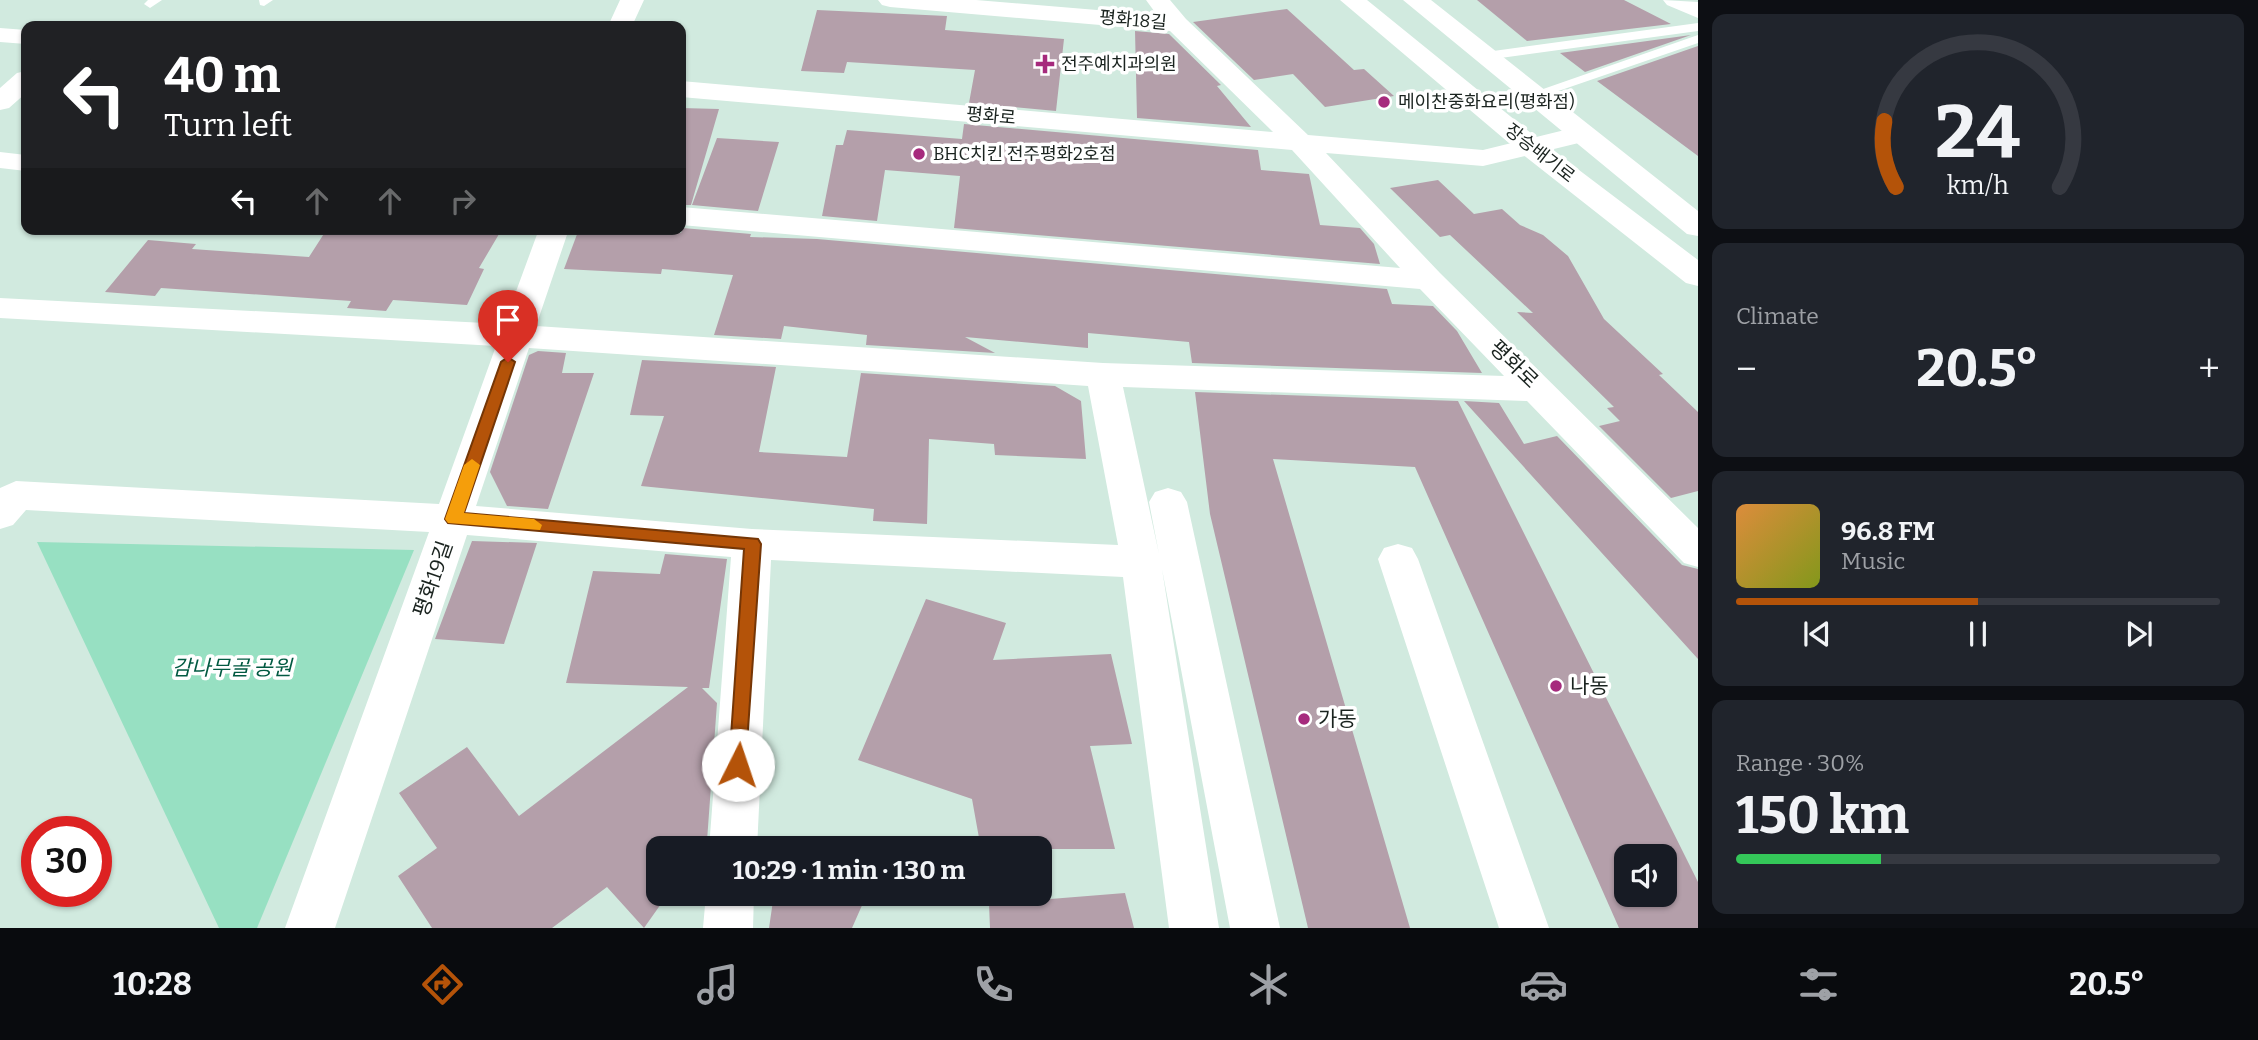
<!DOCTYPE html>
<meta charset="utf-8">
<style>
:root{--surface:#171b24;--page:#20242c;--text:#f1f3f6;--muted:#9ea1a6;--line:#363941;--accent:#b45309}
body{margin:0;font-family:Bitter,"Noto Sans KR",serif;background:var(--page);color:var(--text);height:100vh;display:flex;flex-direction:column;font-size:26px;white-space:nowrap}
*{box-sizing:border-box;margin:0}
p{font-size:23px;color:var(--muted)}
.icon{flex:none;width:38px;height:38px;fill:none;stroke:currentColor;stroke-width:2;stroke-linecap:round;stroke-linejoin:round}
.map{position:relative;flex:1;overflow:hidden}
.panel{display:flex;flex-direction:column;gap:14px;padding:14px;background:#0d0f14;width:560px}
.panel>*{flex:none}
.top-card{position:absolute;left:21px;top:21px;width:665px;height:214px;border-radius:14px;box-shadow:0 2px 5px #0004;background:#202124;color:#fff;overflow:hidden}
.tools{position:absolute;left:1614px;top:844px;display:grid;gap:14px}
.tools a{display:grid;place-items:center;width:63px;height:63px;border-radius:14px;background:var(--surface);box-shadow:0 2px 5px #0004;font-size:35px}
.speed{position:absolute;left:21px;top:816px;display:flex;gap:14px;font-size:35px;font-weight:700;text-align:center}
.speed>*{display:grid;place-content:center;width:91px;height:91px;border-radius:50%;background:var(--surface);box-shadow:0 2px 5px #0004;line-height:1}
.speed .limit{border:10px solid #d22;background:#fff;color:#111}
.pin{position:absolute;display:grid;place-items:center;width:60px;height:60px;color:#fff;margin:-72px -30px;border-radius:50% 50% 50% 0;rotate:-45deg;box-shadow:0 0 7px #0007}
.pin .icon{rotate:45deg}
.me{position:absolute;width:77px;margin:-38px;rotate:4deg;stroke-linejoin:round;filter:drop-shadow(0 0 5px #0008)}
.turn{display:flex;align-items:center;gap:24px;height:147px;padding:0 28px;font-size:32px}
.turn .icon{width:91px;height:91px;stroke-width:2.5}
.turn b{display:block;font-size:49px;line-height:60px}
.lanes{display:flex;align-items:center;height:66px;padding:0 28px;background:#0003;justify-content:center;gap:35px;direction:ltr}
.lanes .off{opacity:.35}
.big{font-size:52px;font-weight:700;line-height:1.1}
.panel .widget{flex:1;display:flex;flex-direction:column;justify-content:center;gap:10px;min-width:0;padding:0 24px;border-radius:14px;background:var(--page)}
.panel .dial{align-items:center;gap:0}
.dial svg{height:182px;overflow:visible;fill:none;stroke:var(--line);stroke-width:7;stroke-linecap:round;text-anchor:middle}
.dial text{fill:var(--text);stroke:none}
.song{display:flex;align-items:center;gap:21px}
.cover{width:84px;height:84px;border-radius:10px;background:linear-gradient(135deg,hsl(30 70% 55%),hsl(70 70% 35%))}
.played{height:7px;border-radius:4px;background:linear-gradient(90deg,var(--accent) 50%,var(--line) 50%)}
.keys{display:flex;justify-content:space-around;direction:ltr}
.heat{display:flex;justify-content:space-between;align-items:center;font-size:38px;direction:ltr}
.charge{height:10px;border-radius:5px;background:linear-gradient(90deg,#34c759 30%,var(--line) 0)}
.trip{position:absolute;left:646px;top:836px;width:406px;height:70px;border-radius:14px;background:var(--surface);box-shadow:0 2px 5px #0004;font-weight:700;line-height:70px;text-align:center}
.tabs{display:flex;height:112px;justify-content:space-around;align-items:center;background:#090b0e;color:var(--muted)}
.tabs .icon{width:49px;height:49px}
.tabs .on{color:var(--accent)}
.tabs b{font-size:32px;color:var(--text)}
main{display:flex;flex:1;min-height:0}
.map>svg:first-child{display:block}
.green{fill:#97e0c2}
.building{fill:#b49faa;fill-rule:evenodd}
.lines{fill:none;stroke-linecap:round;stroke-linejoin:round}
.lane{fill:#fff;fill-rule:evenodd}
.street{fill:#fff;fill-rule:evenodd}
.secondary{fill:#fff;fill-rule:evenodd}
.route{fill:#b45309;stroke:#753606;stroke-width:2}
.slow{fill:#f59e0b}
.poi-dot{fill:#a62a7d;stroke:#fff;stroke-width:2.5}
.labels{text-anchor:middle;stroke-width:7;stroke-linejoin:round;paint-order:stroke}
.far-street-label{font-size:18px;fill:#1a231f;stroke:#fff}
.far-poi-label{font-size:18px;fill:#1a231f;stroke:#fff;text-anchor:start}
.street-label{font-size:21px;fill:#1a231f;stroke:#fff}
.park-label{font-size:21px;font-style:italic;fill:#025a42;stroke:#fff}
.poi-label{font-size:21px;fill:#1a231f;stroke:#fff;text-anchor:start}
</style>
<main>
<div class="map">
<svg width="1698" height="928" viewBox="0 0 1698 928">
<rect width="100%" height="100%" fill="#d1eadf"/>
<path class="green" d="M37 542 414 550 257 928H219Z"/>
<path class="building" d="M1477 0H1624L1671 24 1527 41Z
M1287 9 1354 70 1364 69 1394 96 1325 107 1293 74 1254 80 1193 22Z
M817 10 947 16 945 30 1064 39 1056 111 969 103 975 70 847 62 844 73 801 71Z
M1135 31 1169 34 1221 85 1217 86 1251 127 1137 118Z
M1691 35 1585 72 1560 53Z
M1698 46V156L1597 81Z
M681 108 719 109 691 205H681Z
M964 124 1258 150 1261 170 1309 174 1320 225 1360 228 1374 244 1380 264 954 228 960 176 885 170 877 221 822 216 836 145H843L847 130 962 139Z
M717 138 779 142 758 211 692 205Z
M1438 180 1474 214 1502 209 1520 225 1543 235 1568 256 1604 319 1663 374 1659 375 1698 412V491L1671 498 1599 426 1620 421 1607 408 1614 407 1517 312 1533 313 1450 235 1440 237 1390 188Z
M683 228 751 234 750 237 817 239 1387 289 1392 304 1433 306 1457 331 1482 373 1192 363 1189 342 1088 333V348L965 337 995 353 866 345 867 335 784 326 781 339 714 335 733 275 662 269 661 274 564 269 579 229 681 233Z
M327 229H502L479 268 484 269 467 305 393 300 386 311 347 308 351 301 161 288 155 296 105 292 148 240 196 244 192 249 309 257Z
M538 351 566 353 562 373H594L548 509 507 506 490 472 529 355Z
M642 360 776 367 759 452 847 457 861 373 1055 386 1081 401 1086 459 995 455 994 444 929 439 927 524 873 521 874 509 641 486 664 416 630 415Z
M1195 392 1458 401 1698 882V928H1619L1415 467 1273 459 1410 928H1308L1210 514ZM1626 856H1664V894H1626Z
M1464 401 1499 403 1524 444 1557 436 1682 565 1698 569V659Z
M472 541 537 543 504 644 435 639Z
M665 554 727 559 709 688H702L717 703 707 841 701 849H658V894H668L644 928 607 887 552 928H432L398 876 437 848 399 793 467 747 519 816 688 687 566 683 593 571 660 574Z
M926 599 1006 623 993 660 1111 654 1132 744 1090 746 1115 849H981L972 799 858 760Z
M1125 893 1134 928H990L989 904Z
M774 894H867L852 928H769Z"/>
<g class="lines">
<path class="lane" d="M148 0H162L150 8 144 4Z
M259 0H273L264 6 260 5Z
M1698 23V31L1486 60 1479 56 1486 52Z
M1698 35V43L1538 98 1526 95Z"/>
<path class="street" d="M620 0H644L632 26H608Z
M878 0H976L1157 15 1146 0H1170L1186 19 1308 135 1483 150 1581 126 1591 128 1595 134 1591 140 1483 166 1326 153 1440 273 1698 528V567L1684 563 1527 401 1123 387 1159 554 1149 502 1155 492 1168 488 1181 492 1187 502 1280 928H1230L1162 569 1219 928H1169L1123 577 771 560 757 849H709L731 557 467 535 335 928H285L429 532 26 510 13 525 0 529V488L16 481 439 504 496 346 0 318V298L504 324 539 229H569L536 326 1103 363 1504 376 1420 289 681 225V207L1400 268 1292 150 681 97V81L1273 132 1170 31 890 7 882 5ZM529 348 1088 386 1118 545 752 529 476 506Z
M1663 0 1698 2V18L1667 5Z
M0 28 26 30V44L0 42Z
M26 71V93L9 108 0 110V88L17 73Z
M0 152 26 155V171L0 168Z
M1398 544 1412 548 1418 559 1549 928H1499L1378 559 1384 548Z
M706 894H754L753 928H703Z"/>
<path class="secondary" d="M1340 0H1367L1542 142 1698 260V286L1686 283 1522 154Z
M1403 0H1431L1698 211V236L1687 234Z"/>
</g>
<path class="route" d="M508 357 515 362 464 513 758 539 761 544 745 772 738 774 731 772 729 765 744 549 448 523 445 519 501 362Z"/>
<path class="slow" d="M472 459 480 465 464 513 534 519 542 525 540 530 448 523 445 519 464 465Z"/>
<g class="poi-dot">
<path d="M1041.5 53.5h7v7h7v7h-7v7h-7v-7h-7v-7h7z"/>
<circle cx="1384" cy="102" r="7"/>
<circle cx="919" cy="154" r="7"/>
<circle cx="1556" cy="686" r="7"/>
<circle cx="1304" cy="719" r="7"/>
</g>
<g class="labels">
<g class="far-street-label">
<text transform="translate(1133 20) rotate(5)" y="6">평화18길</text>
<text transform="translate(991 116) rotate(5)" y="6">평화로</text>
<text transform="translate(1540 153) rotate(38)" y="6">장승배기로</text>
</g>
<g class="far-poi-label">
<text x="1061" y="70">전주예치과의원</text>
<text x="1398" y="108">메이찬중화요리(평화점)</text>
<text x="933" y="160">BHC치킨 전주평화2호점</text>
</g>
<g class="street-label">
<text transform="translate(1514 364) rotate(44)" y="7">평화로</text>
<text transform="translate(433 579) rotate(-71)" y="7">평화19길</text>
</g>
<g class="park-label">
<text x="232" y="675">감나무골 공원</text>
</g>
<g class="poi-label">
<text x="1570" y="693">나동</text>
<text x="1318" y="726">가동</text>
</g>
</g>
</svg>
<div class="tools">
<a><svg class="icon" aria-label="sound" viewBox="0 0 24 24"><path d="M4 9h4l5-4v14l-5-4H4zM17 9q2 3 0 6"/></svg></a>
</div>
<div class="speed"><div class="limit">30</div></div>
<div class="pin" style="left:508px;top:362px;background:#d93025"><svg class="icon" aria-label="arrive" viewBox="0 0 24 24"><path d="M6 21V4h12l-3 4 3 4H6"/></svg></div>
<svg class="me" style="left:738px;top:765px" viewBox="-20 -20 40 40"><circle r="19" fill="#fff"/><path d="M0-13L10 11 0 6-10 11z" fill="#b45309"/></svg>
<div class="trip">10:29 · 1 min · 130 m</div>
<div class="top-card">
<div class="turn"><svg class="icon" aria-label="left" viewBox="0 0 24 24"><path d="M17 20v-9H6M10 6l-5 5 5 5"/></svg><div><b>40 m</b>Turn left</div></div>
<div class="lanes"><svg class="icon" aria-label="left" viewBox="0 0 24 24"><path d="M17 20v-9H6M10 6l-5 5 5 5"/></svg><svg class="icon off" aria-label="ahead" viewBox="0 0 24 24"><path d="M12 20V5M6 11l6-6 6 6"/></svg><svg class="icon off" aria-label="ahead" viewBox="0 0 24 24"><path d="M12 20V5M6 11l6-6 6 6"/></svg><svg class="icon off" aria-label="right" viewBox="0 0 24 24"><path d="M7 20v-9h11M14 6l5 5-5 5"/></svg></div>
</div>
</div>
<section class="panel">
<div class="widget dial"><svg viewBox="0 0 100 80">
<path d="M14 69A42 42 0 1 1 86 69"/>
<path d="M14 69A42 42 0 0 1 9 40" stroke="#b45309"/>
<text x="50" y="56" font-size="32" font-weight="700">24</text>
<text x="50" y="72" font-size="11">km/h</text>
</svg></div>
<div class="widget"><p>Climate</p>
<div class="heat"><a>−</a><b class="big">20.5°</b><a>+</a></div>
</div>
<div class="widget">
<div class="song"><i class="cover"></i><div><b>96.8 FM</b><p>Music</p></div></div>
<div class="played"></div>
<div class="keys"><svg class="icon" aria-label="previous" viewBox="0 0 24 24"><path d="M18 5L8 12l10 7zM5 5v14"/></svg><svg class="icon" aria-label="pause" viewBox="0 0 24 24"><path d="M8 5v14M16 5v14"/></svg><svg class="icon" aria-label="next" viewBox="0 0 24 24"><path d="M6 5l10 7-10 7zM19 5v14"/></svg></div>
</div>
<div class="widget"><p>Range · 30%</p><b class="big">150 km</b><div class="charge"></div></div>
</section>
</main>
<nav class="tabs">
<b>10:28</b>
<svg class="icon on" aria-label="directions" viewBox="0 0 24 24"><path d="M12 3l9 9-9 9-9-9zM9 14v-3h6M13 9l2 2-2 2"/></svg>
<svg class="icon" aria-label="music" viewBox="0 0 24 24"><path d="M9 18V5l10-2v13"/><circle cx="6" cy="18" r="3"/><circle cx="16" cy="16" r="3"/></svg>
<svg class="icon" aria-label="phone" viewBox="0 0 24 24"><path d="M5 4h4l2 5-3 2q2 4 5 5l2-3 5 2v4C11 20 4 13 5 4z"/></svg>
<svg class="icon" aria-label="climate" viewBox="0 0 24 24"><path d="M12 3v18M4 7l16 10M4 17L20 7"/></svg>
<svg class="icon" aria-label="car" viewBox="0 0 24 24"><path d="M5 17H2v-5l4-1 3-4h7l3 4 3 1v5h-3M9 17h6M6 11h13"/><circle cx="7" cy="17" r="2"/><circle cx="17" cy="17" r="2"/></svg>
<svg class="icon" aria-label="filters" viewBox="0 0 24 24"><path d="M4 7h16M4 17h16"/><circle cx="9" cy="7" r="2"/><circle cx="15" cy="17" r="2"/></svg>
<b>20.5°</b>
</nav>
